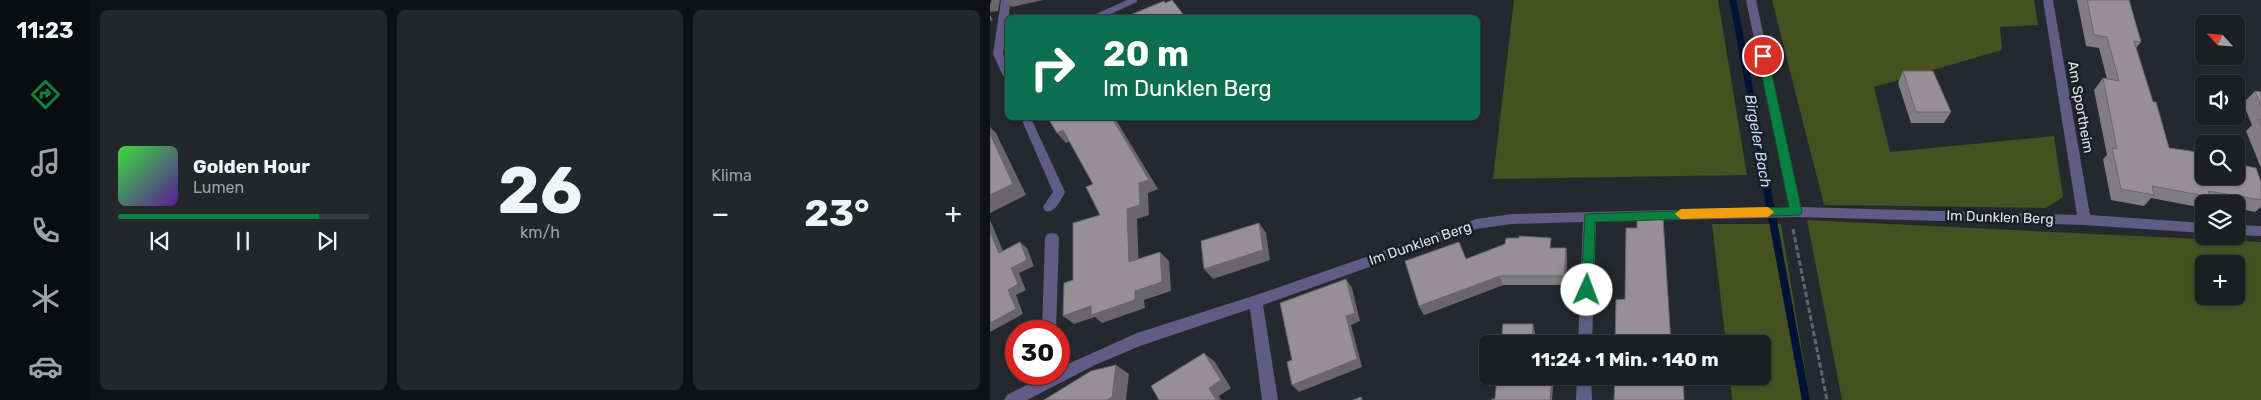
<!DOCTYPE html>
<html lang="de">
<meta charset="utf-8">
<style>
:root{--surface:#1b1f22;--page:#24272a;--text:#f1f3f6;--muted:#a0a2a5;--line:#393d40;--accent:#0b8043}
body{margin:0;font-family:Rubik,sans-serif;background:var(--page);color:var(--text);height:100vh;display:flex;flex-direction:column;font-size:19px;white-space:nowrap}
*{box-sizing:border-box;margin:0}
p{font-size:16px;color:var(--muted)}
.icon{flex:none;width:28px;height:28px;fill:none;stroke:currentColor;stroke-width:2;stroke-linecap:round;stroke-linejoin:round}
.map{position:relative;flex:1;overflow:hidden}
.panel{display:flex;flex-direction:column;gap:10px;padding:10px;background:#0f1113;width:900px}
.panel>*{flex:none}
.guide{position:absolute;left:15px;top:15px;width:475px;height:105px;border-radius:8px;box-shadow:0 1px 4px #0004,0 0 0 1px var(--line);background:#0b6e4f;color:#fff;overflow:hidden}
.needle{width:32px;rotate:296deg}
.fabs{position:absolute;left:1205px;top:15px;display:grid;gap:10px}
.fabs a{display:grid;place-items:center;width:50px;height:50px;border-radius:8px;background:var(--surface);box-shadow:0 1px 4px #0004,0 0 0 1px var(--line);font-size:25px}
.speed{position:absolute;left:15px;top:320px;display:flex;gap:10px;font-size:25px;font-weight:700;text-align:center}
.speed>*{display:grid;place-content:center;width:65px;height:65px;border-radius:50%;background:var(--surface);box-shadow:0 1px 4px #0004,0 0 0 1px var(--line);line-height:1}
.speed .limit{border:8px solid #d22;background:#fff;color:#111}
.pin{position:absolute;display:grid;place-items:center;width:42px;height:42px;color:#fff;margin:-21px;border:2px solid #fff;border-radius:50%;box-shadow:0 1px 5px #0007}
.me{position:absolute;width:55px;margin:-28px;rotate:2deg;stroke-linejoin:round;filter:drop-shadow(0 0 4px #0008)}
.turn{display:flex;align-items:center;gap:18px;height:105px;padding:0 15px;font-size:22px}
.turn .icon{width:65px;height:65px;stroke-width:2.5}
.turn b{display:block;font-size:35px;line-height:42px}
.big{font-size:38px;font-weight:700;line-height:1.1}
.panel .card{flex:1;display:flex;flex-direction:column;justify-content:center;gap:8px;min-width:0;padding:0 18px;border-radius:8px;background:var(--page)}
.panel .dial{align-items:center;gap:0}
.dial b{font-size:65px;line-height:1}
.song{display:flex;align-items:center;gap:15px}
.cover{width:60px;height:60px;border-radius:8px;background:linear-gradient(135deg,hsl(120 70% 55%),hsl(270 70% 35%))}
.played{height:5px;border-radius:2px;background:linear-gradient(90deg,var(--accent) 80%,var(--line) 80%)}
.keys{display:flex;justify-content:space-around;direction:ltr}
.heat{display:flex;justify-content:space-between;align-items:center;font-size:28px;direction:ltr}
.panel .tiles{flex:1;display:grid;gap:10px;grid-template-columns:repeat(3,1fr)}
.trip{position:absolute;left:489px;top:335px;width:292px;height:50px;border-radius:8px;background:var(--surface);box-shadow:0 1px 4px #0004,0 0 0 1px var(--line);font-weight:700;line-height:50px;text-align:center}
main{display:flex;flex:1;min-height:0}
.tab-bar{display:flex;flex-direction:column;width:90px;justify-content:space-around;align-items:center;background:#0b0c0e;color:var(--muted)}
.tab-bar .icon{width:35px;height:35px}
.tab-bar .current{color:var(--accent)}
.tab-bar b{font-size:22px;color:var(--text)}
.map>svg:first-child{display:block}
.green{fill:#465021;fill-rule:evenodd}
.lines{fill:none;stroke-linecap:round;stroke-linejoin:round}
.stream-far1{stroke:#001336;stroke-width:7}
.stream{stroke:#001336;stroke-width:8}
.path{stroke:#63676c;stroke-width:3;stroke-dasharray:5.5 2.5;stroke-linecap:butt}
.minor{fill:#625b86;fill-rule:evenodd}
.wall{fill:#817c81}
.shaded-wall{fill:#696569}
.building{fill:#969096;stroke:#696569}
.route{fill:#0b8043;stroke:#07532c}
.slow{fill:#f59e0b}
.labels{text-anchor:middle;stroke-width:5;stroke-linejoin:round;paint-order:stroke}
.street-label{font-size:14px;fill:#e1e4e8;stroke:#1b1f24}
.water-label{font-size:15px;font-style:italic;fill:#c2d9f8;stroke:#1b1f24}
</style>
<main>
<nav class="tab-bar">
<b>11:23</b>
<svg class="icon current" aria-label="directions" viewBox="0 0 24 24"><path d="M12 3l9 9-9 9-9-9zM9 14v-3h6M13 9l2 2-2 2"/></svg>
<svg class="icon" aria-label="music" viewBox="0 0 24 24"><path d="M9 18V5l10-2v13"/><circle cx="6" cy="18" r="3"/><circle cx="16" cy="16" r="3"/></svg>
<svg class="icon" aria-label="phone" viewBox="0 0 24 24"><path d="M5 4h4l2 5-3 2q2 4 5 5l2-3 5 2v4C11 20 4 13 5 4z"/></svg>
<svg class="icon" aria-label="climate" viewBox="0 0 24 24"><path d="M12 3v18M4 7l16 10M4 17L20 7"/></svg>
<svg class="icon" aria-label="car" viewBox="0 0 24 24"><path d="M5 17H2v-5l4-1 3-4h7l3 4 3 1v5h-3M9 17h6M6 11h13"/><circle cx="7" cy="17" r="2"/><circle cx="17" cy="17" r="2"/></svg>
</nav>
<section class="panel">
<div class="tiles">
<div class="card">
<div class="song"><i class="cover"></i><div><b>Golden Hour</b><p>Lumen</p></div></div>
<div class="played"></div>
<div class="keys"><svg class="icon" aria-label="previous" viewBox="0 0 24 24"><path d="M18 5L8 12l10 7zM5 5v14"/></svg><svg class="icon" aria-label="pause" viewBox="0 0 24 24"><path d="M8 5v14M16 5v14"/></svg><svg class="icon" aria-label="next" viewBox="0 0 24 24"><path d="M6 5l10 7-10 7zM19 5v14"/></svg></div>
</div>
<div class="card dial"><b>26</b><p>km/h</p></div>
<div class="card"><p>Klima</p>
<div class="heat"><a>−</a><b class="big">23°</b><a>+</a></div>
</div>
</div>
</section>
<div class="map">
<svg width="1271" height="400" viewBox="0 0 1271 400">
<rect width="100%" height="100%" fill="#24292e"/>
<path class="green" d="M524 0H728L757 175 503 179Z
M782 0H1044L1048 25 1010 27 1012 50 884 87 900 152 1064 136 1073 197 1056 208 834 205Z
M817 220 1271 242V400H852ZM1214 264H1246V296H1214Z
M722 224H791L820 400H742L740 376H772V344H736Z"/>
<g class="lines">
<path class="stream-far1" d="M743 0 776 179"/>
<path class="stream" d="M775 178 816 400"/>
<path class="path" d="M803 229 837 400"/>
<path class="minor" d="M11 0H21L13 54 18 63V80L13 76 3 54Z
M137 0H147V2L112 18H97Z
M756 0H766L811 207 1087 215 1053 0H1063L1100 215 1214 223V233L1094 225 806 217 606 222 602 344H588L593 222 522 224 486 229 273 305 288 400H272L260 309 150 346 105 365 37 400H14L17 395 58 374H69V368L147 333 266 295 486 219 522 214 799 207Z
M31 118H41L75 192C71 200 65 214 55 211L53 207 63 192Z
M1246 225 1271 226V236L1246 235Z
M62 233 67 234 69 238 66 331H52L55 238 57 234Z
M587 376H601L602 400H586Z"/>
</g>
<path class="wall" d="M1087 0H1139L1151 42 1146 48 1163 102 1179 148 1208 157 1271 182V207L1265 212 1246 208V204H1221L1214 202 1208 207 1161 198 1154 206 1121 200 1113 159 1117 155 1104 90 1113 78 1117 79 1109 48 1096 46Z
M913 71 961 112 954 123H921L908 83Z
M1265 91 1271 92V168L1256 131 1262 125 1253 103Z
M562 248H576L577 257 576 285H513L434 315 429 306 476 259Z"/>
<path class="shaded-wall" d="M2 0H10L8 11 0 12V4Z
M16 0H53L22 7Z
M0 15 3 20 0 21Z
M122 118H131L126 120 168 189 158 193 159 215 147 219 149 271 139 262Z
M0 127 6 133 36 195 0 213Z
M73 130 82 140 76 143 67 133Z
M0 221 1 222 16 258 9 253 0 232Z
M269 223 276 233 280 260 223 279 214 269Z
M30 242 37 248 44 266 29 273 36 290 26 295 33 314 0 332V323L18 290 21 268Z
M576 248 577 257 576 285 574 276Z
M170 252 179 261 181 291 154 300 155 308 112 323 105 317 84 324 73 316 145 291Z
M510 276 513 285 434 315 429 306Z
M356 279 362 288 370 321 361 325 372 367 309 392 302 385 356 316Z
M543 324 545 332 544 344 542 338Z
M214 353 225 362 241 388 229 396 231 400H226L219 388Z
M126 365 139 374 136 400H117Z
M562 376H564L562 400H560Z"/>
<path class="building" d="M182 0 196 18H133L174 1 175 3Z
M1097 0H1139L1151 42 1144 41 1163 102H1166L1179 148 1207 152 1208 157 1214 158V176H1246V164L1266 168 1271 182V200L1218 191 1220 197 1162 186 1164 195 1131 189 1122 148 1127 149 1113 78 1129 81 1117 37 1104 35Z
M913 71H943L961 112H926Z
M1265 91 1271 92V106Z
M58 118H122L159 180 149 183 150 205 137 209 139 262 170 252 172 282 145 291V300L101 315V306L73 316 74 283 83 280V223L110 215 96 187 103 184 73 130 67 133Z
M1268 119 1271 120V126Z
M0 134 23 184 0 195Z
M647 218H673L681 344H625L626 300 635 299 636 228H647Z
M269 223 273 250 214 269 211 241Z
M0 232 9 253 30 242 37 260 21 268 28 284 18 290 26 309 0 323Z
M529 236 561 238 560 248H576L574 276H510L429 306 415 261 469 242 476 259 515 244 516 238H529Z
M356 279 365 313 356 316 367 359 302 385 297 362 302 360 290 303Z
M513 324H543L542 338 563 337V344H511Z
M214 353 231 380 219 388 226 400H169L161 386Z
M126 365 122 397 117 400H54L101 371Z
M507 376H562L560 400H502V399H505Z
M625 376H693L694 400H624Z
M371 397 372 400H363Z"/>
<path class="route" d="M773 53 778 56 812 212 810 215 605 222 603 290 602 293H593L591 290 595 214 799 207 768 56Z"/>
<path class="slow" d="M778 207 784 212 778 217 691 219 685 214 691 209Z"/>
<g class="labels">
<g class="street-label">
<text transform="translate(1091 107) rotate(80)" y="5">Am Sportheim</text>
<text transform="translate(1010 217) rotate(2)" y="5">Im Dunklen Berg</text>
<text transform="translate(430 243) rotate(-19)" y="5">Im Dunklen Berg</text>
</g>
<g class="water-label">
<text transform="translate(768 141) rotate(80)" y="5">Birgeler Bach</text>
</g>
</g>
</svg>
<div class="fabs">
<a><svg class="needle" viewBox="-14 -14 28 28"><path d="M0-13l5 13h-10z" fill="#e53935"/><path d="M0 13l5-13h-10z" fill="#a0a2a5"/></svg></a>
<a><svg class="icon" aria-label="sound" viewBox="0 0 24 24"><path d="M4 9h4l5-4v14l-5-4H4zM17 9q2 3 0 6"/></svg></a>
<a><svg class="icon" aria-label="search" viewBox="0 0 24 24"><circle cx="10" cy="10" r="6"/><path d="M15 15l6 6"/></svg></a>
<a><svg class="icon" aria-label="layers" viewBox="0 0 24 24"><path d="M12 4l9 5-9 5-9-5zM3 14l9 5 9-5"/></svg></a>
<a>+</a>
</div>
<div class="speed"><div class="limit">30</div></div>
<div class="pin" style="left:773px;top:56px;background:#d93025"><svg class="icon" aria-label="arrive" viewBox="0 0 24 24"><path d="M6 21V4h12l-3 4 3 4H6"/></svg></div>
<svg class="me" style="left:597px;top:290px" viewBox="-20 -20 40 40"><circle r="19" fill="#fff"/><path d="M0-13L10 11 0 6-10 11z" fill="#0b8043"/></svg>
<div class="trip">11:24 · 1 Min. · 140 m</div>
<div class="guide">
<div class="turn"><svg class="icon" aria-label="right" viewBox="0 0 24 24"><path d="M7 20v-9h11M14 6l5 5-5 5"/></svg><div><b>20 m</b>Im Dunklen Berg</div></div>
</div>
</div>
</main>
